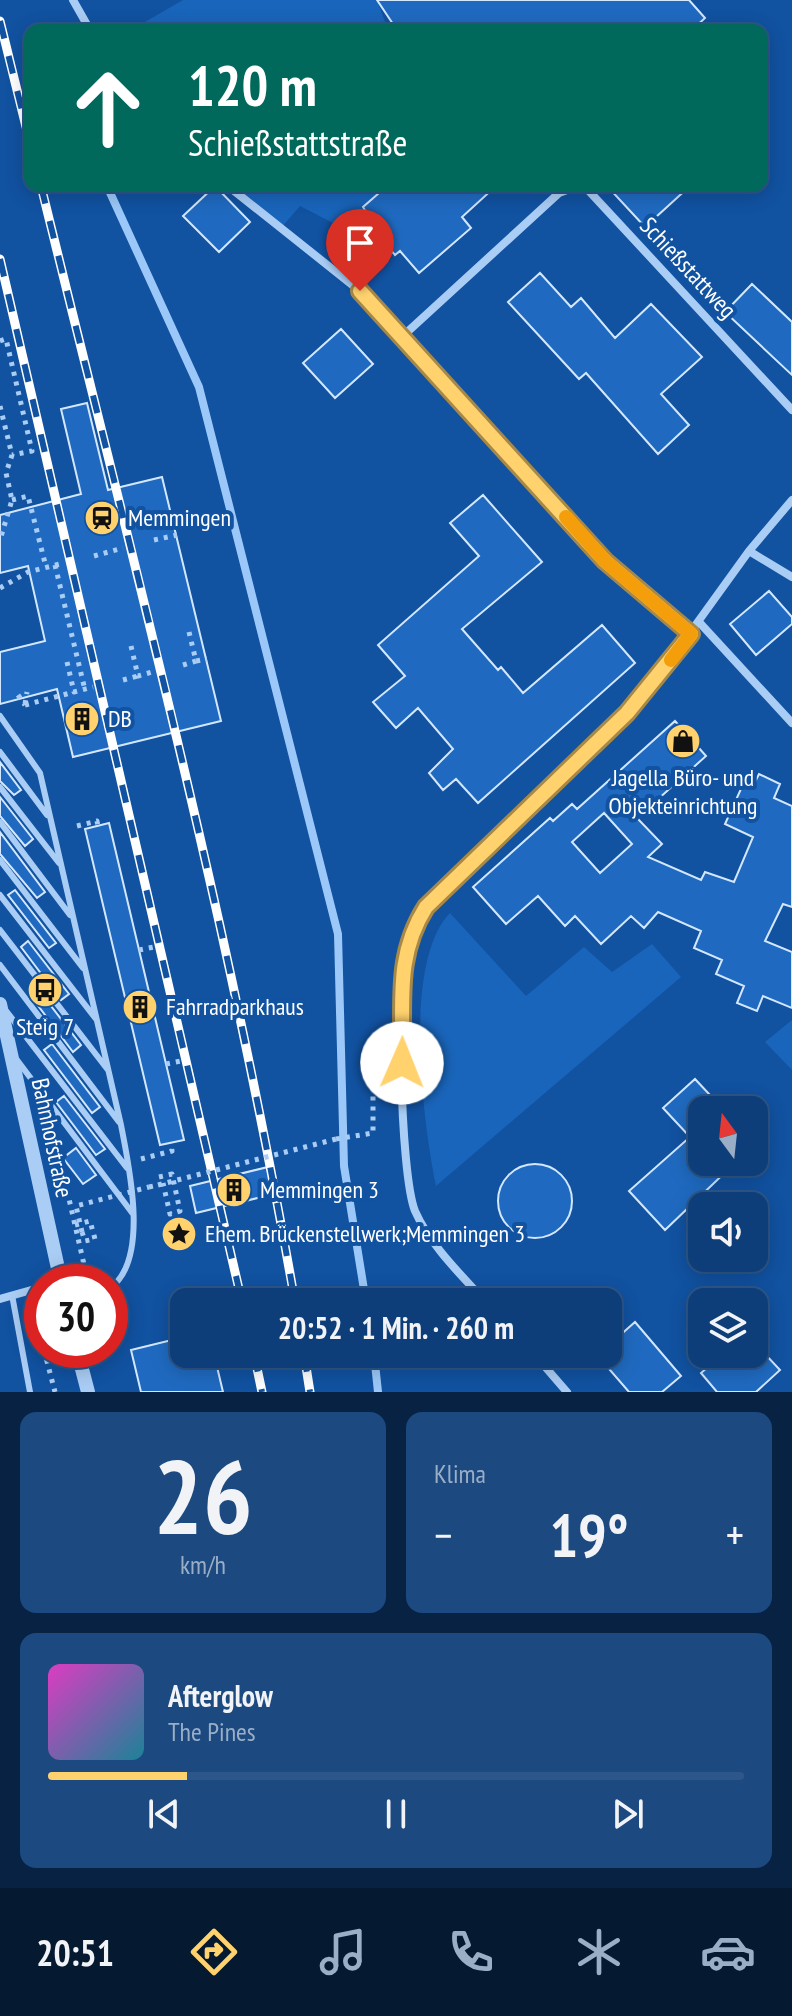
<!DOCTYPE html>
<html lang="de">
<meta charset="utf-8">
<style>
:root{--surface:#0d3e79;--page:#1b4980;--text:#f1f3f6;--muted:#9aaec6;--line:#2d578a;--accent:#ffd26e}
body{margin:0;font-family:"PT Sans Narrow",sans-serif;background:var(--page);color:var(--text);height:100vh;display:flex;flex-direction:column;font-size:30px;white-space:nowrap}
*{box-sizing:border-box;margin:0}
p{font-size:26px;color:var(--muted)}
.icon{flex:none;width:44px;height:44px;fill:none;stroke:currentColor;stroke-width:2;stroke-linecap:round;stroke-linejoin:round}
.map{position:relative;height:1392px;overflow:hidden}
.panel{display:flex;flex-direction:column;gap:20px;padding:20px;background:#072243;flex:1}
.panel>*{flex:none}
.banner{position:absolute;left:24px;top:24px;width:744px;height:168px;border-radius:16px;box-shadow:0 4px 20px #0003,0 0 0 2px var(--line);background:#00695c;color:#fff;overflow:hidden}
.needle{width:52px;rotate:345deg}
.buttons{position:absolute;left:688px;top:1096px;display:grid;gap:16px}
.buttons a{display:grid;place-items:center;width:80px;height:80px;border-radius:16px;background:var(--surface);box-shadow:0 4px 20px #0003,0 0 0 2px var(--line);font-size:40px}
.speed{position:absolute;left:24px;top:1264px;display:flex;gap:16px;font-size:40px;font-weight:700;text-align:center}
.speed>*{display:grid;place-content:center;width:104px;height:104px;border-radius:50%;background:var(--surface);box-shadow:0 4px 20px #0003,0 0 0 2px var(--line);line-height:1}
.speed .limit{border:12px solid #d22;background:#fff;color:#111}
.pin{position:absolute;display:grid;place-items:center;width:68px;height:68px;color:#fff;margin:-82px -34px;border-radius:50% 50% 50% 0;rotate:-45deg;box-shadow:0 0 8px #0007}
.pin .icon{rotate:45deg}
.me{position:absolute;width:88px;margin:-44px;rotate:1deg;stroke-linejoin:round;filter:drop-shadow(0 0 6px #0008)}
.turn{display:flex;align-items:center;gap:28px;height:168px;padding:0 32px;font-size:36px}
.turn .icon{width:104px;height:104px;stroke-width:2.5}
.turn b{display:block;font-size:56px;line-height:68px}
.big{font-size:60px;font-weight:700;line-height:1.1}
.panel .widget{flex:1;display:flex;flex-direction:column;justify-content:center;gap:12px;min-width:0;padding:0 28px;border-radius:16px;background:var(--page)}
.panel .dial{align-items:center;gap:0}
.dial b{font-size:104px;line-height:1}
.song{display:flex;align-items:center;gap:24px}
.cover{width:96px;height:96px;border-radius:12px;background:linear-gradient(135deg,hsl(310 70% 55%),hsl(190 70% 35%))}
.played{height:8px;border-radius:4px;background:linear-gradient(90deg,var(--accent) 20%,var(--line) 20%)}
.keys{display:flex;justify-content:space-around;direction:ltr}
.heat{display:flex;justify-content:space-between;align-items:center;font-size:44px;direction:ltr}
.panel .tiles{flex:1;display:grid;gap:20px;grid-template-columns:1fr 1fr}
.widget:last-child{grid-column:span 2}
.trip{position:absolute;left:170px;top:1288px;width:452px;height:80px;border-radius:16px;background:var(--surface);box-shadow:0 4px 20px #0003,0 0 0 2px var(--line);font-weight:700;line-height:80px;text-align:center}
.menu{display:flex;height:128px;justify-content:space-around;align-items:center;background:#051930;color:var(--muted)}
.menu .icon{width:56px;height:56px}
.menu .active{color:var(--accent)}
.menu b{font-size:36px;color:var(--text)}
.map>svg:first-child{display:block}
.green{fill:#1965bb}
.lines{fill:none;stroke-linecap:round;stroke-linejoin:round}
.stream{stroke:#9bc8f8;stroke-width:8}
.building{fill:#1f6ac0;stroke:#d3e7fe;stroke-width:2;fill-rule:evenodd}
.path{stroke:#aacdf5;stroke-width:5;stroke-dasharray:4 6;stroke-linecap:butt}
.service{stroke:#aacdf5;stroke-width:6}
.minor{stroke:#aacdf5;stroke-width:8}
.tertiary{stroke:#aacdf5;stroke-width:14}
.rail-casing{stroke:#fff;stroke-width:9}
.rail{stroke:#1152a1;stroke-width:6;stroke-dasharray:18;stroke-linecap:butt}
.path-bridge{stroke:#aacdf5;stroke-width:5;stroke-dasharray:4 6;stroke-linecap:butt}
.route-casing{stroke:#a68848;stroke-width:20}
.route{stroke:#ffd26e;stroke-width:14}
.slow{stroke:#f59e0b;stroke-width:14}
.labels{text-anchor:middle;stroke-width:8;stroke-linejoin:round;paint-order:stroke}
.street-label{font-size:24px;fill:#fff;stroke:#1152a1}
.poi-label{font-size:24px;fill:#fff;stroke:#1152a1;text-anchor:start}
</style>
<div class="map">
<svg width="792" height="1392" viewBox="0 0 792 1392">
<rect width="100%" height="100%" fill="#1152a1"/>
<path class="green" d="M183 0H377L388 30H131Z
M228 186H387L363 207 366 212 361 216 377 235 368 241 300 206 281 228Z
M450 913 526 996 584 947 612 972 652 944 681 977 436 1186C423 1122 402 962 450 913Z
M792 1020V1070L765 1042Z"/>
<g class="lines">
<path class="stream" d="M107 186 199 387 338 934 344 1166 366 1302
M374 1354 378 1392"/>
</g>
<path class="building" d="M377 0H689L705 18 692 30H397Z
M215 186 250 222 219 252 183 216Z
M387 186H496L462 217 471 228 419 273 400 251 395 255 361 216 366 212 363 207Z
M607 186H690L645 227Z
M540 273 571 307 581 298 615 338 651 304 702 357 661 394 689 425 658 454 586 373 579 379 508 302Z
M752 284 792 322V375L725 312Z
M341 329 373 364 335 398 303 363Z
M87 403 108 490 162 477 221 721 73 757 57 689 0 704V652L45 641 28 566 0 573V515L81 494 61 409Z
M483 495 542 562 462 629 498 670 501 667 523 693 602 625 635 663 478 803 456 779 443 790 429 773 453 749 418 708 396 728 373 702 405 676 378 645 479 556 450 523Z
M769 591 792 617V624L756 655 730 624Z
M675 721 706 756 637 818 662 844 648 857 701 880 705 872 734 882 753 837 725 824 745 780 754 784 759 774 780 784 774 798 792 806V907L783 904 765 941 792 952V1008L763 996 757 1011 737 1003 744 986 716 974 722 960 694 948 701 931 658 912 644 928 631 916 601 944 575 916 565 926 538 896 506 924 473 887 550 818 553 821 572 804 577 809ZM604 813 632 844 600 873 572 842Z
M0 762 21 790 14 795 0 781Z
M0 797 33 839 25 846 0 816Z
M109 823 184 1140 160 1145 85 829Z
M0 832 45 892 37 898 0 854Z
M15 890 56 943 49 948 8 895Z
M28 941 69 994 61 1000 21 947Z
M41 993 81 1045 73 1052 33 999Z
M52 1044 100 1107 92 1113 44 1050Z
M695 1079 724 1110H702V1162H736L665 1230 629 1191 690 1137 663 1108Z
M64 1096 105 1149 96 1155 56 1102Z
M76 1148 96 1175 83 1184 63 1158Z
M498 1201a37 37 0 1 1 74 0a37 37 0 1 1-74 0Z
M272 1166 278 1193 196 1213 190 1186Z
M635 1322 681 1376 662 1392H629L597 1355 608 1354V1346Z
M184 1337V1354H214L223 1392H141L131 1350Z
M723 1354H765L780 1370 756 1392H717L701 1373Z"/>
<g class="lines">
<path class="path" d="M0 341 6 339 32 451 12 455
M0 406 12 455 6 473 12 500 0 540
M12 500 28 496 46 567
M154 540 177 535
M94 556 123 548
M55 565 85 690
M0 588 28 572 64 563
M189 632 196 661 207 659
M131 646 138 676 152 672
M67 662 74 692 93 687
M183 665 196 661
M123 680 138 676
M18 695 25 705
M25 704 27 692
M25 705 74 692
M77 826 97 821 98 826
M139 950 154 947
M166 1064 181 1061
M336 1139 373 1133V1086H385
M56 1142 88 1282
M141 1159 172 1151 171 1143
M159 1177 172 1174 180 1211 170 1214 163 1183
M149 1187 158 1185
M75 1225 90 1221 95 1239 85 1241 82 1232
M34 1328 42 1339
M44 1350 55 1392"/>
<path class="service" d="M0 716 40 773 121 1125C129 1166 150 1260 110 1288
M0 752 47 815
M0 787 59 863
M0 822 70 915
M0 860 83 968
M0 895 96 1019
M0 930 108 1070
M0 965 119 1122
M7 1012 127 1168
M17 1060 133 1214
M12 1295 30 1392"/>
<path class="minor" d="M73 0 90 30
M228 186 360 291 605 561 691 634
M404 335 559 193 575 187 588 190 792 410
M749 551 792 577
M699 622 792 723
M0 1299 42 1287
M486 1302C461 1275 430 1245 415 1211 400 1174 395 968 410 932 420 910 440 893 456 876L653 684 749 551 792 500
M534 1354 567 1392"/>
<path class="tertiary" d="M0 1004 61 1282
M77 1350 88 1392"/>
<defs>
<path id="rail" d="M0 21 30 143
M41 186C132 556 230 927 295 1302
M0 259 242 1302
M254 1354 262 1392
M304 1354 310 1392"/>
</defs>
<use href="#rail" class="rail-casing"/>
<use href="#rail" class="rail"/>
<path class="path-bridge" d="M158 1185 336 1139
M82 1232 76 1206 149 1187"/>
</g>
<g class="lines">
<defs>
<path id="route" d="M360 291 605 561 691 634 627 713 426 907C394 957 404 1006 402 1063"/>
</defs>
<use href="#route" class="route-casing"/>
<use href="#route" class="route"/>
<path class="slow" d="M566 517 605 561 691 634 671 660"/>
</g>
<defs>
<symbol id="station-disc" viewBox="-11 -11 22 22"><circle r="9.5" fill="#ffd26e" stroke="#1152a1"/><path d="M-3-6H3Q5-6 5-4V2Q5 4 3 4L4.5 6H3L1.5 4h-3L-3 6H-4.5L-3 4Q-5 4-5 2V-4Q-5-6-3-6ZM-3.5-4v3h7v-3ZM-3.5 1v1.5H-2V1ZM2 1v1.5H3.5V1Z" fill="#111"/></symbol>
<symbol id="building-disc" viewBox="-11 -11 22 22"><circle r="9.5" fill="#ffd26e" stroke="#1152a1"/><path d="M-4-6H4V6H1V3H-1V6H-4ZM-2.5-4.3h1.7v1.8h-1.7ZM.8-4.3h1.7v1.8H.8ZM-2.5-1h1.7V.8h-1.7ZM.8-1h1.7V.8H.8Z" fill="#111"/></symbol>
<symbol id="shop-disc" viewBox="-11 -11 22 22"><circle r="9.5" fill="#ffd26e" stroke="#1152a1"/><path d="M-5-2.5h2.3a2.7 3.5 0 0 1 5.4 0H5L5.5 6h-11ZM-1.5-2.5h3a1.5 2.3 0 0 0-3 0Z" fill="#111"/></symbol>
<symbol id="bus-disc" viewBox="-11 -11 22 22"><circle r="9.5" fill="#ffd26e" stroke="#1152a1"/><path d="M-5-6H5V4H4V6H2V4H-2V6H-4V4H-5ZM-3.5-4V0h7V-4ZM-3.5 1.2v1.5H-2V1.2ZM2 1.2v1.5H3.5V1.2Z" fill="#111"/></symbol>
<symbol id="sight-disc" viewBox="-11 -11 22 22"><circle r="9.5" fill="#ffd26e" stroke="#1152a1"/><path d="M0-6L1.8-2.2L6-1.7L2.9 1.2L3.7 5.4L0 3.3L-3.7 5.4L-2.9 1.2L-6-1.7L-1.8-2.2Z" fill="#111"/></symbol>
</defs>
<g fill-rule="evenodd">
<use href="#station-disc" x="82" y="498" width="40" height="40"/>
<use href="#building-disc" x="62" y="699" width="40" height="40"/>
<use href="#shop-disc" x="663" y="721" width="40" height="40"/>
<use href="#bus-disc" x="25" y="970" width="40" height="40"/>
<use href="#building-disc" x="120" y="987" width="40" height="40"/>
<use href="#building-disc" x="214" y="1170" width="40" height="40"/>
<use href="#sight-disc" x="159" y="1214" width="40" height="40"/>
</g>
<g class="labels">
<g class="street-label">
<text transform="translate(688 268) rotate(47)" y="8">Schießstattweg</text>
<text transform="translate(52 1138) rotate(78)" y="8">Bahnhofstraße</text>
</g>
<g class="poi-label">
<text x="128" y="526">Memmingen</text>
<text x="108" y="727">DB</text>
<text x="683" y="786" text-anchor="middle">Jagella Büro- und<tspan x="683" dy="28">Objekteinrichtung</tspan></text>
<text x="166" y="1015">Fahrradparkhaus</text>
<text x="45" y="1035" text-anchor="middle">Steig 7</text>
<text x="260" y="1198">Memmingen 3</text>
<text x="205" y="1242">Ehem. Brückenstellwerk;Memmingen 3</text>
</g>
</g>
</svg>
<div class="buttons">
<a><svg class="needle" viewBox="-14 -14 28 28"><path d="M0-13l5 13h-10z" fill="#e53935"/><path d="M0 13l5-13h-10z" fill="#9aaec6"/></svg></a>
<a><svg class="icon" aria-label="sound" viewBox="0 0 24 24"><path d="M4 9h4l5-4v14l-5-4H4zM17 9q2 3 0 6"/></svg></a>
<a><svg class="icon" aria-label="layers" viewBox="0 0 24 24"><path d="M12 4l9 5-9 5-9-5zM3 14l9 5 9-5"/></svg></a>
</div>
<div class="speed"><div class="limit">30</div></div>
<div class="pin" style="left:360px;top:291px;background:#d93025"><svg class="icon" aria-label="arrive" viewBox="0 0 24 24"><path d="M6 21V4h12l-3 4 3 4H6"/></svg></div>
<svg class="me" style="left:402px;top:1063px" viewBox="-20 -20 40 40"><circle r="19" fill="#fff"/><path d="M0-13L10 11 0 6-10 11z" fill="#ffd26e"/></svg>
<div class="trip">20:52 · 1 Min. · 260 m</div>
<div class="banner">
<div class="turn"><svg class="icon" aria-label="ahead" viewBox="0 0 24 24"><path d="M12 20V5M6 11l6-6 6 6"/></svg><div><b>120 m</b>Schießstattstraße</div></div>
</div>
</div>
<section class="panel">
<div class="tiles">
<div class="widget dial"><b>26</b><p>km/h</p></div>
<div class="widget"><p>Klima</p>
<div class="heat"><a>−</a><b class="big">19°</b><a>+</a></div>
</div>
<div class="widget">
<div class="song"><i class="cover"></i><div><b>Afterglow</b><p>The Pines</p></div></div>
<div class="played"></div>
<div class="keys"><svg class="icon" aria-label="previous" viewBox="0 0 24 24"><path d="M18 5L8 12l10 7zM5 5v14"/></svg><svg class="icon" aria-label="pause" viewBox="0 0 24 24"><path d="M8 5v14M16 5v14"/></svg><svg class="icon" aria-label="next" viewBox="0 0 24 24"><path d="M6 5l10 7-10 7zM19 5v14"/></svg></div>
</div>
</div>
</section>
<nav class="menu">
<b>20:51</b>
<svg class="icon active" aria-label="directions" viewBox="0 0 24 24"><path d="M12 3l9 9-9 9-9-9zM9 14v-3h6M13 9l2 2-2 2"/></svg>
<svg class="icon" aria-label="music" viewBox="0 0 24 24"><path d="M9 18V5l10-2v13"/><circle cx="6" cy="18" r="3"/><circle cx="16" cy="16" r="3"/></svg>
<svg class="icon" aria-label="phone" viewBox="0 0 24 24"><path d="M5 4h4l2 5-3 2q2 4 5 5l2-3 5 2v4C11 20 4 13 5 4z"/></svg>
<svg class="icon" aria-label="climate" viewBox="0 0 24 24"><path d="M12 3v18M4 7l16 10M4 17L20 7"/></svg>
<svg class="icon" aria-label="car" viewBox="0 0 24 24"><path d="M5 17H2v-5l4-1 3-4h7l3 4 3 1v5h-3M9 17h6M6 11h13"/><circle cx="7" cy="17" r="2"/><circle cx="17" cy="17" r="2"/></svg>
</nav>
